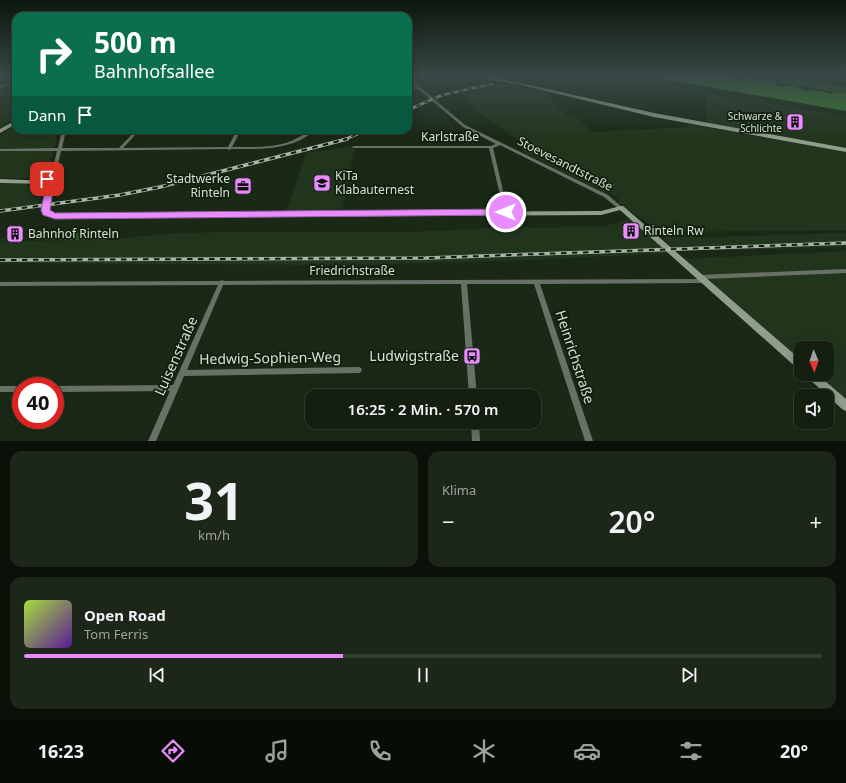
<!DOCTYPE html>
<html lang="de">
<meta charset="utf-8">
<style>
:root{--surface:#141f10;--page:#1d2719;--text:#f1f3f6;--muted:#9da29f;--line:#333d30;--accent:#e98dfe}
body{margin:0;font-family:"Noto Sans",sans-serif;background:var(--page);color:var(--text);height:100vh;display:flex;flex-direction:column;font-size:15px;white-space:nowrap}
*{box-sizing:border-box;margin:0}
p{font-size:13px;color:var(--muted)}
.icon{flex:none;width:22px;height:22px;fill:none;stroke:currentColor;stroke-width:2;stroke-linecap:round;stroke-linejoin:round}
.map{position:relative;height:441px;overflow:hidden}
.drawer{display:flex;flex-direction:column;gap:10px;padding:10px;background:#0b1109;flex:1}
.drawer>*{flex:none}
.guide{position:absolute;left:12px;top:12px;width:400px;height:122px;border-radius:12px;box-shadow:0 2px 10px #0003,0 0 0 1px var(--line);background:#0b6e4f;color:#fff;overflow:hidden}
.needle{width:26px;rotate:178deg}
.buttons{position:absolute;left:794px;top:341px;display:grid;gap:8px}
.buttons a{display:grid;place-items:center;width:40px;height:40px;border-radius:8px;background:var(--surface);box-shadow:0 2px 10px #0003,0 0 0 1px var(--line);font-size:20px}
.speed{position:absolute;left:12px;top:377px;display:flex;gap:8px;font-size:20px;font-weight:700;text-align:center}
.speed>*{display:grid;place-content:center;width:52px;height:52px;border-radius:50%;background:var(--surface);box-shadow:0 2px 10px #0003,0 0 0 1px var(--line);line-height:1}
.speed .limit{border:6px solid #d22;background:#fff;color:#111}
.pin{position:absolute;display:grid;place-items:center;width:34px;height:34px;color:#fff;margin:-17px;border-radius:8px;box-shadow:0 2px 6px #0006}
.me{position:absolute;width:44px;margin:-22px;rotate:270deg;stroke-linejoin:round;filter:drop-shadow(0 0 3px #0008)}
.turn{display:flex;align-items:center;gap:14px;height:84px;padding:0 16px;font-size:18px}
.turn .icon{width:52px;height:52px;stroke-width:2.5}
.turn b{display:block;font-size:28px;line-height:34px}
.then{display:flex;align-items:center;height:38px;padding:0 16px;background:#0003;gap:8px;font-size:15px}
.big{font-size:30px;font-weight:600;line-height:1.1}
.drawer .tile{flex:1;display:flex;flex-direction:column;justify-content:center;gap:6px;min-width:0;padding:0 14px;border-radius:12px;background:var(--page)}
.drawer .dial{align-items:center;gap:0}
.dial b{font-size:52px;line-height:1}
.song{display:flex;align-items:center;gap:12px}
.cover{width:48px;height:48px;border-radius:6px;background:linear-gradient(135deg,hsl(80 70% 55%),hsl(270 70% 35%))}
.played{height:4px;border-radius:2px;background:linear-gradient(90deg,var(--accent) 40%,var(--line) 40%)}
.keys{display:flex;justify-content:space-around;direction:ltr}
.heat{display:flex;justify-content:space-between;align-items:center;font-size:22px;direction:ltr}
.drawer .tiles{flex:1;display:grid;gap:10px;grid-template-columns:1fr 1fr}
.tile:last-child{grid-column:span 2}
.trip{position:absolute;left:305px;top:389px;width:236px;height:40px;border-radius:12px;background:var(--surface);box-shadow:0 2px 10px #0003,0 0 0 1px var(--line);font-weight:600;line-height:40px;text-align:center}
.tab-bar{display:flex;height:64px;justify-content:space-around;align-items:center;background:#080c06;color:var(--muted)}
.tab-bar .icon{width:28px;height:28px}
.tab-bar .active{color:var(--accent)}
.tab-bar b{font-size:18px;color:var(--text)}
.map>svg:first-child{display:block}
.built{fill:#21351d}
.green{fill:#305329}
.water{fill:#3e7c2f}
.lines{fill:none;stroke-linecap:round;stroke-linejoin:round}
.street{fill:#697167;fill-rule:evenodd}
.secondary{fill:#909d8d;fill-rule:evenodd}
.rail-far1-casing{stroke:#a9b4a6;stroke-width:2.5}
.rail-casing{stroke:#a9b4a6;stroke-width:3.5}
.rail-far1{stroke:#101f0d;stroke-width:1.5;stroke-dasharray:4.5;stroke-linecap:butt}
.rail{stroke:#101f0d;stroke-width:2;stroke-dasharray:5.5;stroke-linecap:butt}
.route{fill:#e98dfe;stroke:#975ca5}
.labels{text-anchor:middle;stroke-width:3.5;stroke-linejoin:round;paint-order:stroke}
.far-poi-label{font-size:10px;fill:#d7e1d4;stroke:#101f0d;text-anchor:end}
.street-label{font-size:12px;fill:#d7e1d4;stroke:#101f0d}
.poi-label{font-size:12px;fill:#d7e1d4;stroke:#101f0d;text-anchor:start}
.near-street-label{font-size:14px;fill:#d7e1d4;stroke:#101f0d}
.near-poi-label{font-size:14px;fill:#d7e1d4;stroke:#101f0d;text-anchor:end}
</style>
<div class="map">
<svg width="846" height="441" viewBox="0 0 846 441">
<rect width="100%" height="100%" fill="#1a2916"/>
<path class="built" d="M16 82V117L0 127V88Z
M505 83 546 92 566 116 576 117 593 132 687 127 686 124 846 152V230L661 232 619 203V200L611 193 607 194 524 152 516 139 477 111 461 93Z
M482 85 484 86 435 99 408 112V108L428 99Z
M706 93 846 116V149L706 123Z
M16 125V130H59L47 173 44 176 38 178H0V135Z
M355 146 342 212H286L306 153Z
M0 184H38L44 187 38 204 0 210Z
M631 219 669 253 529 260 357 265 0 263V238H6L3 241 106 240 165 234 216 232H413L490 228 602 227Z
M846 233V247L677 251 660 236 713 237Z
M846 251V402L814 374H827V348H801V362L683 259Z"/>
<path class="green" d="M736 76H779L846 87V94Z
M44 230H79L81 238H107L106 240H35Z"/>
<path class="water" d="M645 76H730L737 80C745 77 753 78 760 83L763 81 774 83 782 87C788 84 799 86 805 91 814 89 821 90 830 94L833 92 846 94V111Z"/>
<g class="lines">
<path class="street" d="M410 76H413L420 87 465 125 608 195 623 208 621 210 619 209 604 197 500 145 493 148 508 212 506 214 504 212 489 148H353L352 147 354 146H491L496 144 463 127 418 89H408V87H417Z
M16 79V81L0 88V86Z
M62 130H66L62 148H119L136 130H140L123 148 228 147 237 130H241L232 147C250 147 269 148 286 143 291 141 296 139 301 136 306 134 309 130 315 130 292 151 259 149 231 149L229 150 227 149 61 151 56 172 47 182H45L43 181 52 172 57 151H0V149L58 148Z
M846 269V273L704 279H706L707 281 706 283H704L540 284 593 441H585L534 284H467L477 396H469L461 284 223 285 187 370 359 367 361 368 362 370 361 372 359 373 184 376 156 441H148L170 391 55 392V386H54L173 385 218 285 0 286V282L220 281 222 280 224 281 699 279 697 277 698 275H700Z
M0 386H22H21V392H0Z
M471 422H479L480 441H472Z"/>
<path class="secondary" d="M470 76H482L521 83 654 113 846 148V152L654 117 521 85Z
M16 120V124L0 133V129Z
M0 179 50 181 53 186 48 210 56 214 601 211 621 206H623L801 360V370L798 369 620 210 601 215 55 218 45 215 42 210 47 186 46 184 0 183Z
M805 374H817L846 399V411L842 409 807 377Z"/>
<defs>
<path id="rail-far1" d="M408 110 442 95 492 84
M343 140 368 130"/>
<path id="rail" d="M0 211 120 195 160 187 347 139
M0 260 426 258 846 243"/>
</defs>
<use href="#rail-far1" class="rail-far1-casing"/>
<use href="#rail" class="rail-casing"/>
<use href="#rail-far1" class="rail-far1"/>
<use href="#rail" class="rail"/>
</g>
<linearGradient id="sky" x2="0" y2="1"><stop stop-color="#0e170c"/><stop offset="0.55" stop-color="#384947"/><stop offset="1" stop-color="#384947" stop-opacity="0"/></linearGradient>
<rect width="846" height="138" fill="url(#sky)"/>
<path class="route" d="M47 176 50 177 51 180 54 183 50 210 55 213 506 209 510 212 506 215 55 219 43 215 41 210 46 186V184L41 181Z"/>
<defs>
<symbol id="building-square" viewBox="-11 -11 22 22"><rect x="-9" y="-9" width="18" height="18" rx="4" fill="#e98dfe" stroke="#101f0d"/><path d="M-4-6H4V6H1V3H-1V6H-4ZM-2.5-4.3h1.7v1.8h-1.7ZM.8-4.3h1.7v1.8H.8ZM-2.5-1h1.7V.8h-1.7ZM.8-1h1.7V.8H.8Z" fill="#111"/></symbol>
<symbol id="school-square" viewBox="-11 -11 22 22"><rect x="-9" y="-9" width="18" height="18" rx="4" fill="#e98dfe" stroke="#101f0d"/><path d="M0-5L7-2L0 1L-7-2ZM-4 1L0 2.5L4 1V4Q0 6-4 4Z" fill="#111"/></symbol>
<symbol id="office-square" viewBox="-11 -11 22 22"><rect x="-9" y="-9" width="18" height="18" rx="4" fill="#e98dfe" stroke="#101f0d"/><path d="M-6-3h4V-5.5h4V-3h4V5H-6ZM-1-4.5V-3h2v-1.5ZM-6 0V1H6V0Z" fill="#111"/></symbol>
<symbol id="bus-square" viewBox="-11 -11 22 22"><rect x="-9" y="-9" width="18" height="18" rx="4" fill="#e98dfe" stroke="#101f0d"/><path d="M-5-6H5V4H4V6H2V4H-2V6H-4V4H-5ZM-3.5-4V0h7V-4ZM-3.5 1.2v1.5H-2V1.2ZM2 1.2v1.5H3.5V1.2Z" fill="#111"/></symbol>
</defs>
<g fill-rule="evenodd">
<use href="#building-square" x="785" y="112" width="20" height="20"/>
<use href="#school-square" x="312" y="173" width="20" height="20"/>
<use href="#office-square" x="233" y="176" width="20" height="20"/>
<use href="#building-square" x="621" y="221" width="20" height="20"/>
<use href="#building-square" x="5" y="224" width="20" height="20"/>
<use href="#bus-square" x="462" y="346" width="20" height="20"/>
</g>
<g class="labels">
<g class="far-poi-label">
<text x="782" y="120">Schwarze &amp;<tspan x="782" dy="12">Schlichte</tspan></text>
</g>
<g class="street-label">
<text x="450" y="141">Karlstraße</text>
<text transform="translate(565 164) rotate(27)" y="4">Stoevesandtstraße</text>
<text x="352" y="275">Friedrichstraße</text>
</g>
<g class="poi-label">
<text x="335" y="180">KiTa<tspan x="335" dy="14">Klabauternest</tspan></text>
<text x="230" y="183" text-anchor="end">Stadtwerke<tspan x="230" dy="14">Rinteln</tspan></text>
<text x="644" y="235">Rinteln Rw</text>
<text x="28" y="238">Bahnhof Rinteln</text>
</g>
<g class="near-street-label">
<text transform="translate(176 356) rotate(-66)" y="5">Luisenstraße</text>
<text transform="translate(575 357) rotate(72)" y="5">Heinrichstraße</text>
<text transform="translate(270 358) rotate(-1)" y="5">Hedwig-Sophien-Weg</text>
</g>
<g class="near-poi-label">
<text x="459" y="361">Ludwigstraße</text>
</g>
</g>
</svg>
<div class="buttons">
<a><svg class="needle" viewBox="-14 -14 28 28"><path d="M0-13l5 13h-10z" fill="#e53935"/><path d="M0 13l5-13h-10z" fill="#9da29f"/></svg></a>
<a><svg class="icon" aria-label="sound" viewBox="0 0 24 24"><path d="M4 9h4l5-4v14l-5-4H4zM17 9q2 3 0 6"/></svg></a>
</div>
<div class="speed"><div class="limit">40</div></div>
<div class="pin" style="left:47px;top:179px;background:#d93025"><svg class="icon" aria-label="arrive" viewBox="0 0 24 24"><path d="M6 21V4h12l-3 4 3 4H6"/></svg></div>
<svg class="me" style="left:506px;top:212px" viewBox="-20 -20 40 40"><circle r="17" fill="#e98dfe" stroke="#fff" stroke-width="3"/><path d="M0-11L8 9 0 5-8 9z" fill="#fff"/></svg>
<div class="trip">16:25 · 2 Min. · 570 m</div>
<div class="guide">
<div class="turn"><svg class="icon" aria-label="right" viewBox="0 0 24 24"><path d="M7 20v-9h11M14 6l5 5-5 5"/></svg><div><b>500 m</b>Bahnhofsallee</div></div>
<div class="then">Dann<svg class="icon" aria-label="arrive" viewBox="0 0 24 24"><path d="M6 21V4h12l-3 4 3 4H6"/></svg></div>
</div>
</div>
<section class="drawer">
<div class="tiles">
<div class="tile dial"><b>31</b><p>km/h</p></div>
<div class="tile"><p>Klima</p>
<div class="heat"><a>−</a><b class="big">20°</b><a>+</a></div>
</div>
<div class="tile">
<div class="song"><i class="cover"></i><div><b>Open Road</b><p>Tom Ferris</p></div></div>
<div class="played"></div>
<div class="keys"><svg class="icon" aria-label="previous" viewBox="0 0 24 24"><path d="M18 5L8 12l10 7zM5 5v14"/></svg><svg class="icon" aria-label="pause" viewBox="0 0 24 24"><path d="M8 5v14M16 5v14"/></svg><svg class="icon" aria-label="next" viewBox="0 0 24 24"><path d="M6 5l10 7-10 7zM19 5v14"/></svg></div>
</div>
</div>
</section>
<nav class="tab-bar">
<b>16:23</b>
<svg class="icon active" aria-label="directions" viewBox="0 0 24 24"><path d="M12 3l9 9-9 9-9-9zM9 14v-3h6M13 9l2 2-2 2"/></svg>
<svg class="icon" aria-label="music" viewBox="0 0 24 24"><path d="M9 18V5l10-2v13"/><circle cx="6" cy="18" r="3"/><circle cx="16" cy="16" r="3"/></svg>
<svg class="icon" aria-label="phone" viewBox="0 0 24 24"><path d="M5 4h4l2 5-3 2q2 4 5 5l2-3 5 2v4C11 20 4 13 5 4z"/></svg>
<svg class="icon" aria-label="climate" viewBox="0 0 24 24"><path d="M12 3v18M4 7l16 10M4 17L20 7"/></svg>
<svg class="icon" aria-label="car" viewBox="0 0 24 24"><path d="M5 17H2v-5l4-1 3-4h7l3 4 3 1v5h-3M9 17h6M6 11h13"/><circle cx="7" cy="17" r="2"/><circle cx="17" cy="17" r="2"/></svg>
<svg class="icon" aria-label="filters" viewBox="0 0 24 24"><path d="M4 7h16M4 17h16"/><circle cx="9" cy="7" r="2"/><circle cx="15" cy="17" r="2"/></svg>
<b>20°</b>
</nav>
